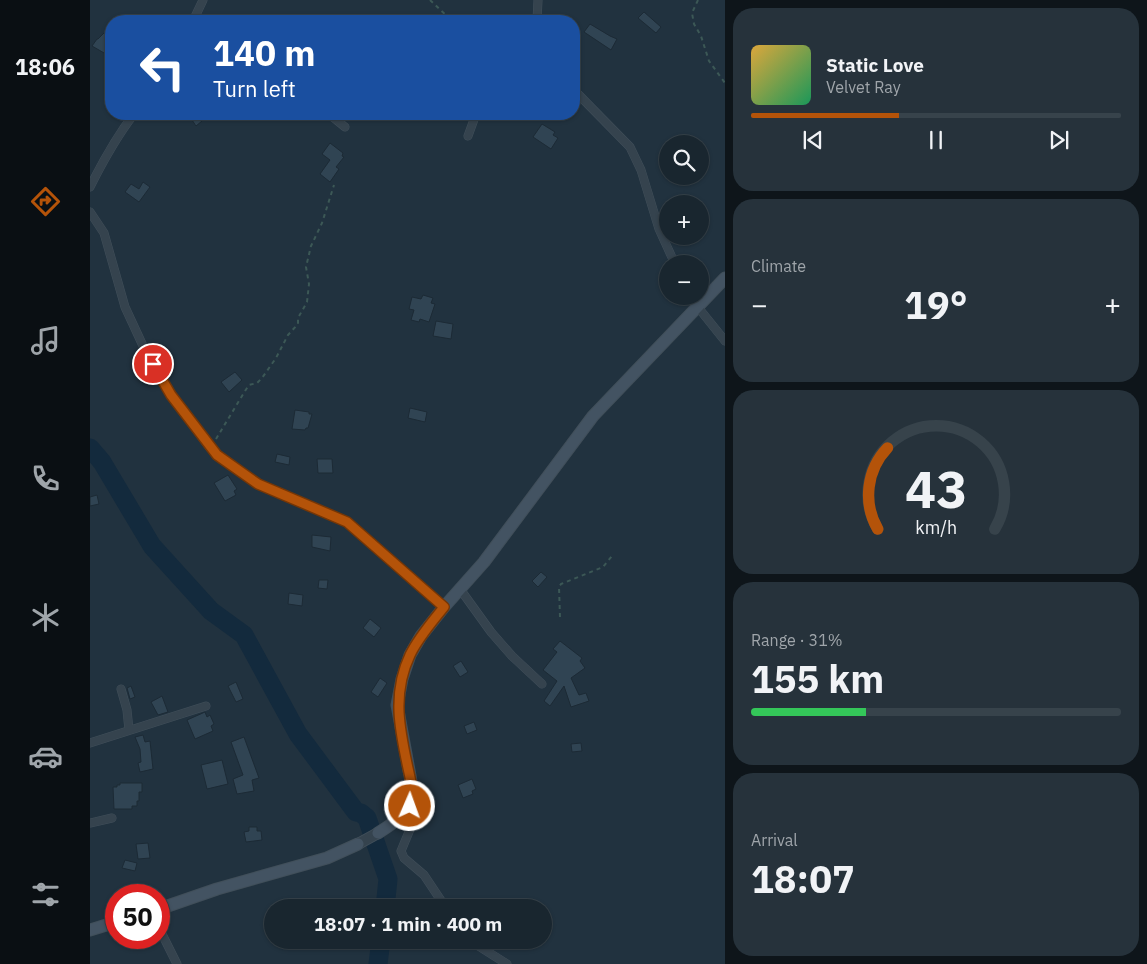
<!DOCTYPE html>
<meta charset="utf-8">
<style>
:root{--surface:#19262f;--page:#26323b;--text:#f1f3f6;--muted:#9fa5aa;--line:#37434b;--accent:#b45309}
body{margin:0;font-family:"IBM Plex Sans",sans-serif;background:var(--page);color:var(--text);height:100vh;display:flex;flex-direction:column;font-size:19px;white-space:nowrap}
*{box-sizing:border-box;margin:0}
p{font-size:16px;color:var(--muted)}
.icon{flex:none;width:28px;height:28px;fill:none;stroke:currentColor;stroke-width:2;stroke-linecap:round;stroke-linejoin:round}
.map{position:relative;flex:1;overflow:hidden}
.side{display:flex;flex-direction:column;gap:8px;padding:8px;background:#0e151a;width:422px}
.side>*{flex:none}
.guide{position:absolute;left:15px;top:15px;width:475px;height:105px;border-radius:20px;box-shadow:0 1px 4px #0004,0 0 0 1px var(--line);background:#1a4fa0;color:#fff;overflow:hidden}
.fabs{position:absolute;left:569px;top:135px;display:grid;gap:10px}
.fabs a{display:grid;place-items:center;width:50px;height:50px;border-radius:50%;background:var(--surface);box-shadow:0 1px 4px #0004,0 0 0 1px var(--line);font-size:25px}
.speed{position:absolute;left:15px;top:884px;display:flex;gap:10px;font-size:25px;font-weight:700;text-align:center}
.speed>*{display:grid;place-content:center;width:65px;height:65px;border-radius:50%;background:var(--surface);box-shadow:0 1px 4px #0004,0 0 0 1px var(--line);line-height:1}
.speed .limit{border:8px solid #d22;background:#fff;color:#111}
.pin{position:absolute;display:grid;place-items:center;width:42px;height:42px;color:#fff;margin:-21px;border:2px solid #fff;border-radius:50%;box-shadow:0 1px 5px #0007}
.me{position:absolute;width:55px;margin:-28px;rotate:2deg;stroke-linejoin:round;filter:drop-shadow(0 0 4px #0008)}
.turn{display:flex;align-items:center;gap:18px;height:105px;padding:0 25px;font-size:22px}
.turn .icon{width:65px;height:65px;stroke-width:2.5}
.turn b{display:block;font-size:35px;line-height:42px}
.big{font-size:38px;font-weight:700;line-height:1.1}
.side .widget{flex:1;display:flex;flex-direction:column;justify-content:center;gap:8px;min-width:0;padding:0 18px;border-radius:20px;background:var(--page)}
.side .dial{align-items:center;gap:0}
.dial svg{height:130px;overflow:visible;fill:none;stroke:var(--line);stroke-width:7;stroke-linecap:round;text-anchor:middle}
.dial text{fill:var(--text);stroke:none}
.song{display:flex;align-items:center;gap:15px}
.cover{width:60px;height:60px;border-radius:8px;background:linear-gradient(135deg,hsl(40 70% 55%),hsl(150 70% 35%))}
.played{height:5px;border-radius:2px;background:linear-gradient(90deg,var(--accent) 40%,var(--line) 40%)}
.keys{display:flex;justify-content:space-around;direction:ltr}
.heat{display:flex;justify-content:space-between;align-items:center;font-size:28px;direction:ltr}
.charge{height:8px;border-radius:4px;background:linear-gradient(90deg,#34c759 31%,var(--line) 0)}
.trip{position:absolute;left:174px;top:899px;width:288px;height:50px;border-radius:25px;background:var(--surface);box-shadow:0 1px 4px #0004,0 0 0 1px var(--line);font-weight:700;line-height:50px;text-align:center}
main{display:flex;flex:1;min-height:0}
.tabs{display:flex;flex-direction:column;width:90px;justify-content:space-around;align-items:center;background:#0a0f13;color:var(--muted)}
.tabs .icon{width:35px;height:35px}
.tabs .current{color:var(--accent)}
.tabs b{font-size:22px;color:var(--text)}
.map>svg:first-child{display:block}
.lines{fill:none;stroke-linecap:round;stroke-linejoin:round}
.river{stroke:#132a3d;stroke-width:19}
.building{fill:#304453;stroke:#1c2a35}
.minor-casing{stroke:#414f5a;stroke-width:9}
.tertiary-casing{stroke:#414f5a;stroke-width:12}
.secondary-casing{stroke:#414f5a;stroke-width:13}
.path{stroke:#3c5856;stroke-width:2;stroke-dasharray:4 4;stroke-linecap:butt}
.minor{stroke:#35434e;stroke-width:8}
.tertiary{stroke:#35434e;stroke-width:10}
.secondary{stroke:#435362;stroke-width:11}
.route-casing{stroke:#753606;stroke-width:12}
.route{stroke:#b45309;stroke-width:9}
</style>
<main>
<nav class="tabs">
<b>18:06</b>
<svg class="icon current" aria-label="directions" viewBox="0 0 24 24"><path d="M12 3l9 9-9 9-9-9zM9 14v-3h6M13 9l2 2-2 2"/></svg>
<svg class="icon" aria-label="music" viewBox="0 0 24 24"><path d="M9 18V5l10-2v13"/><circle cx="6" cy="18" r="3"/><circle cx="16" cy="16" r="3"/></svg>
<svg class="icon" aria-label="phone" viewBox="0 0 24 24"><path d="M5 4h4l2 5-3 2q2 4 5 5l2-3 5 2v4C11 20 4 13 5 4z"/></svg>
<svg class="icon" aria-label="climate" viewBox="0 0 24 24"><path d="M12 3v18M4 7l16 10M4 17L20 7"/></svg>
<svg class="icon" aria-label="car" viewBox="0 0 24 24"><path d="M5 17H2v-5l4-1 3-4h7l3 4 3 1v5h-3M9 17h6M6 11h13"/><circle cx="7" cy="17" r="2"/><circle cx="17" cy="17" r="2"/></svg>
<svg class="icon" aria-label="filters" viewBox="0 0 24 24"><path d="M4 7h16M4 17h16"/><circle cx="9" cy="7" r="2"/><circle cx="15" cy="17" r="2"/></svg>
</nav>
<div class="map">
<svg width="635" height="964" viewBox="0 0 635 964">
<rect width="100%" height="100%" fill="#21323f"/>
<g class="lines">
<path class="river" d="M0 448 12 462 62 546 121 611 154 635 208 734 266 812 271 813 277 818 298 879 295 908
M288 964 291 940"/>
</g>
<path class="building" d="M554 12 571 27 566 33 548 18Z
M500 24 520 36 527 39 521 50 494 32Z
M21 31V57L2 46 7 39H8L14 33 17 36Z
M106 114H107L112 121 106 126 100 117Z
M452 124 465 132 463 135 468 138 461 149 443 137Z
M240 143 253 153 252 156 254 157 246 167 249 169 240 182 230 174 240 160 232 154Z
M53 182 60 187 49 202 35 192 41 184 49 189Z
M333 295 343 298 341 303 345 304 339 322 330 319 329 322 321 320 324 310 319 309 322 297 331 299Z
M346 321 363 324 361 339 343 336Z
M145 372 152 380 139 392 131 382Z
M320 408 337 412 335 422 318 418Z
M205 410 219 412V414H222L218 428H216L215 430 202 429Z
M187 454 200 457 199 465 185 462Z
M227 459H242L243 473H228Z
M138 475 147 489 144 491 146 495 135 501 124 483Z
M7 495 9 504 0 506V497Z
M222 535 241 537 240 551 222 547Z
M451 572 457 577 448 587 442 581Z
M229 580H238L237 589 228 588Z
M199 593 213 595 212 606 198 604Z
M280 619 291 628 284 637 273 628Z
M470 641 492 658 490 661 495 668 481 678 489 695 496 693 499 701 481 707 474 686 460 706 454 701 467 681 453 670 467 652 463 649Z
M371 661 378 672 370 677 363 666Z
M290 678 297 683 288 697 281 692Z
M146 682 153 699 146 702 138 686Z
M41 686 45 697 40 699 37 688Z
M72 696 78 712 68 715 61 702Z
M115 712 117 717 120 715 124 724 121 726 123 731 105 739 97 720Z
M384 722 387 730 377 734 374 726Z
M53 735 55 742 60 741 63 769 50 772 48 763 51 762 50 749 45 737Z
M154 737 169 778 162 780 164 791 147 794 143 779 153 775 141 742Z
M491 743 492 751 482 752 481 744Z
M132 760 138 784 117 789 111 765Z
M382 779 386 789 382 791 383 794 373 798 368 785Z
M30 783H52V792H49V801H47V806H42V809H24L23 787H27V785H30Z
M159 827H167V831H171L172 840 156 842 154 832 159 831Z
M58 843 60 858 48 859 46 844Z
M35 860 47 863 45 871 32 868Z"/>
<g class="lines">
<defs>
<path id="minor" d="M103 21 113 0
M447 21 448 0
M484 90 540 147 551 170 569 229 585 264
M239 114 255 127
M378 136 386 114
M0 187C13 161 27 136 44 114
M0 212 14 233 35 307 54 348 81 395 120 448 137 463 168 484 257 522 354 607
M602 296 607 306 635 341
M370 589 401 632 422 656 452 684
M31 689 37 710 39 730
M0 743 116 706
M322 798 326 815 311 851 314 858 334 875 356 908
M0 823 22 818
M69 928 87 964
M379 940 417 964"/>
<path id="tertiary" d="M268 844 288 833"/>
<path id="secondary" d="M288 833C304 823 321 812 323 792L307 705 312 679 320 655 331 636 354 607 394 562 503 416 635 278
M69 909 127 889 237 858 268 844
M0 930 26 922"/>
</defs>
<use href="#minor" class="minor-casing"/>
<use href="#tertiary" class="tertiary-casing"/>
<use href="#secondary" class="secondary-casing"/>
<path class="path" d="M340 0 362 21
M608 0 602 13 604 24 611 36 619 61 635 83
M126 439 155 391 159 385 167 383 172 378 186 358 198 335 208 324V318L217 302 219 284 216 267 221 246 232 223 244 185
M470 617 469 587 471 584 513 567 522 556"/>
<use href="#minor" class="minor"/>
<use href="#tertiary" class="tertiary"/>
<use href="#secondary" class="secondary"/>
</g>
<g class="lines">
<defs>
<path id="route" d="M63 364 81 395 127 455 168 484 257 522 354 607C342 622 328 638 320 655 298 701 314 745 323 792L320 806"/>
</defs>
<use href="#route" class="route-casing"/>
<use href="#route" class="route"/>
</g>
</svg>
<div class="fabs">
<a><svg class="icon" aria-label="search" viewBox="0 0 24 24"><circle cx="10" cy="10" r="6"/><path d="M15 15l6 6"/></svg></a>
<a>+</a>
<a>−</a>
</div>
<div class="speed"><div class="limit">50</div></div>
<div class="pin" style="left:63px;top:364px;background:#d93025"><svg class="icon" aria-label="arrive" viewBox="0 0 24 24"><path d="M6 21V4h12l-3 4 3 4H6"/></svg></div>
<svg class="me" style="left:320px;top:806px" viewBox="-20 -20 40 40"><circle r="17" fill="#b45309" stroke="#fff" stroke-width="3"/><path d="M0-11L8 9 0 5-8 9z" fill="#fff"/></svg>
<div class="trip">18:07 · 1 min · 400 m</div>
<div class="guide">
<div class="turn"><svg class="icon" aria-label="left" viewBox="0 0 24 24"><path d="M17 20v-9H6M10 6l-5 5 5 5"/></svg><div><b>140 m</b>Turn left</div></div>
</div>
</div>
<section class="side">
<div class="widget">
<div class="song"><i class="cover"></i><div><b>Static Love</b><p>Velvet Ray</p></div></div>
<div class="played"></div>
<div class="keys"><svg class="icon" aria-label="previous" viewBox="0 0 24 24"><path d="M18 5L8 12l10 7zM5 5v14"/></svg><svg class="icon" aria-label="pause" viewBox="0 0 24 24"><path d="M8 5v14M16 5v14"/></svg><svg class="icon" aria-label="next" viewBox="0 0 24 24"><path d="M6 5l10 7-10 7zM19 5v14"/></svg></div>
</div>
<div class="widget"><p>Climate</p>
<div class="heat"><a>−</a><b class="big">19°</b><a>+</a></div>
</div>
<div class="widget dial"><svg viewBox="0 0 100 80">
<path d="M14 69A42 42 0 1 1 86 69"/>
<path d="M14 69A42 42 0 0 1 20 19" stroke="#b45309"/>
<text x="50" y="56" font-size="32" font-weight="700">43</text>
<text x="50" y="72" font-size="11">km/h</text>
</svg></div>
<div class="widget"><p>Range · 31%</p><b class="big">155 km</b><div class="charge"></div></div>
<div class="widget"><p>Arrival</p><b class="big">18:07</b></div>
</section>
</main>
